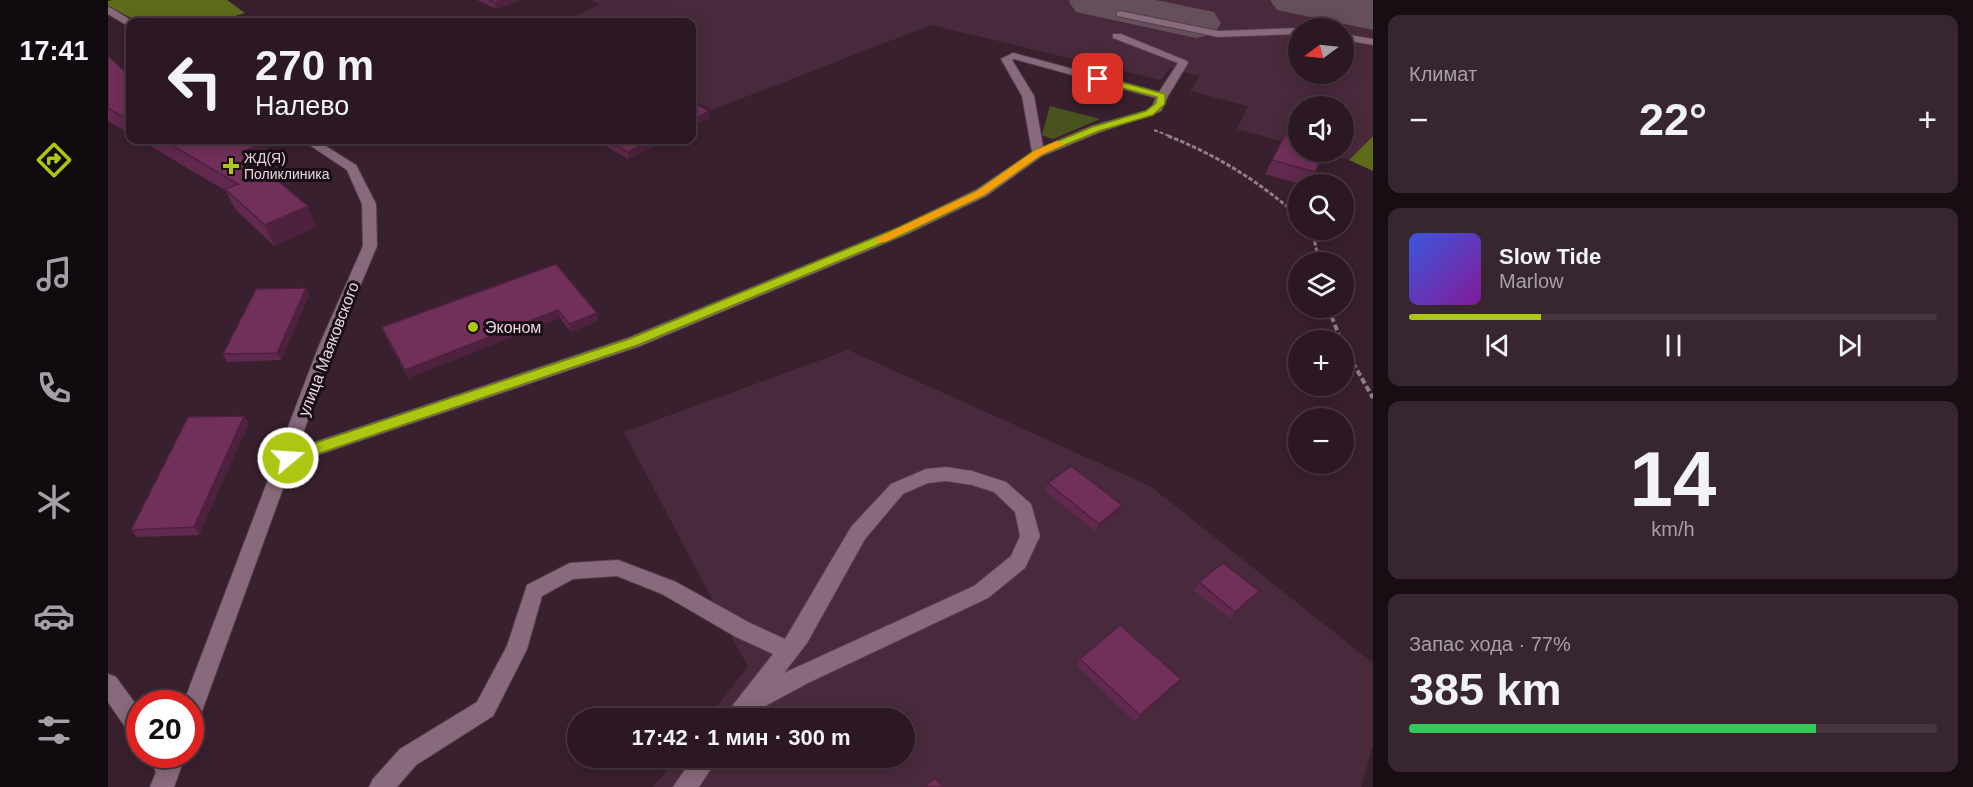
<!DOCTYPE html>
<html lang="ru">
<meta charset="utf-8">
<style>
:root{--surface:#2b1823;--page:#372530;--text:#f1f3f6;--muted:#a6a0a6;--line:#473741;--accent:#acc612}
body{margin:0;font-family:Arial,sans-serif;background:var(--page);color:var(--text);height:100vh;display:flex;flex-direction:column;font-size:22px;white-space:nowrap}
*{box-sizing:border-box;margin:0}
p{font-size:20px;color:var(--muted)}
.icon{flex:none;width:33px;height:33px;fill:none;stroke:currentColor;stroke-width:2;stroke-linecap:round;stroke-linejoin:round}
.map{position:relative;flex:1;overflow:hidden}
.panel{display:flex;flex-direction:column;gap:15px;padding:15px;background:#180d13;width:600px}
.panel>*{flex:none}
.hud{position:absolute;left:18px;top:18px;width:570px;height:126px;border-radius:12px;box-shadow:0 3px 15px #0003,0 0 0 2px var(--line);background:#2b1823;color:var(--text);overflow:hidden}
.needle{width:39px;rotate:255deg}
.tools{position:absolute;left:1180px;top:18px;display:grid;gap:12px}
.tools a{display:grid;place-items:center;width:66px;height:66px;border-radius:50%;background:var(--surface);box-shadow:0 3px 15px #0003,0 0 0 2px var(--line);font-size:30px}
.speed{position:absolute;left:18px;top:690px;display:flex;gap:12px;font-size:30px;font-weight:700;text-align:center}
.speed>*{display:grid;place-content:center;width:78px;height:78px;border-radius:50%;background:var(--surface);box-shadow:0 3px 15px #0003,0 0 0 2px var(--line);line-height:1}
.speed .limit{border:9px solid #d22;background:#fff;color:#111}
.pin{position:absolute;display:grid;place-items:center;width:51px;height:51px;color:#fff;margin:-26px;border-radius:12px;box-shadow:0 3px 9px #0006}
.me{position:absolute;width:66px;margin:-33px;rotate:72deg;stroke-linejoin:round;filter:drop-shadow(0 0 4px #0008)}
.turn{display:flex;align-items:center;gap:21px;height:126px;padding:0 30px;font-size:27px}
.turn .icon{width:78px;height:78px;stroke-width:2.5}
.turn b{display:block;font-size:42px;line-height:51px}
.big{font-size:45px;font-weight:700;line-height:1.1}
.panel .card{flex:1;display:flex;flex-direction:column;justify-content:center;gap:9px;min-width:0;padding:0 21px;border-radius:12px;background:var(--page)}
.panel .dial{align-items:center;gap:0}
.dial b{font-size:78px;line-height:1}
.song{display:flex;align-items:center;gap:18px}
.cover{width:72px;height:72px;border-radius:9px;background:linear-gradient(135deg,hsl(230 70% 55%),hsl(290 70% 35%))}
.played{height:6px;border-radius:3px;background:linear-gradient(90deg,var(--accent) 25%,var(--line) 25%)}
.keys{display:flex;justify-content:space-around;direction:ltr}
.heat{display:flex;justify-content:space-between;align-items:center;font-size:33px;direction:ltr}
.charge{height:9px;border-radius:4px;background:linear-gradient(90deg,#34c759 77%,var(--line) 0)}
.trip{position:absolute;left:459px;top:708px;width:348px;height:60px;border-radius:30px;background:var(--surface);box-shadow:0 3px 15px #0003,0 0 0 2px var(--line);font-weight:700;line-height:60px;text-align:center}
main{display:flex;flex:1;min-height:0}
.tabs{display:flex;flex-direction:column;width:108px;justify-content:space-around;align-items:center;background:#110a0e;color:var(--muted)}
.tabs .icon{width:42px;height:42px}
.tabs .selected{color:var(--accent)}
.tabs b{font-size:27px;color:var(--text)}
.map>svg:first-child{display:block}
.built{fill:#492a3d;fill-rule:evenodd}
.green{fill:#495320}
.forest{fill:#5d6b1a}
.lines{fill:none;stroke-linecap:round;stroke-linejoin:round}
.taxiway{fill:#664f5c;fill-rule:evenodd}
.service-casing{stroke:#533e4b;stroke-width:2}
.minor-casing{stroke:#533e4b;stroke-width:2}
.path-far2{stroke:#927d89;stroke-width:2;stroke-dasharray:4 2;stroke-linecap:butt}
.path-far1{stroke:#927d89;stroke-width:3;stroke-dasharray:4.5 2;stroke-linecap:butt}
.path{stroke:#927d89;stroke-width:4;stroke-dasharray:6 3;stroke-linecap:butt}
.service{fill:#886a7c;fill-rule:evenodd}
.minor{fill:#886a7c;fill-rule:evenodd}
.wall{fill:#60294d}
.shaded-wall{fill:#4e223e}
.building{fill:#703059;stroke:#4e223e;stroke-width:1.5}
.route{fill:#acc612;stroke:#70810c;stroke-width:1.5}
.slow{fill:#f59e0b}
.poi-dot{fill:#acc612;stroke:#190e15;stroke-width:2}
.labels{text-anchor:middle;stroke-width:6;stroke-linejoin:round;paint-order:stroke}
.far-poi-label{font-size:14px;fill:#e8d6e0;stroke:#190e15;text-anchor:start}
.poi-label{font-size:16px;fill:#e8d6e0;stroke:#190e15;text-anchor:start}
.street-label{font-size:16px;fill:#e8d6e0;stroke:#190e15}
</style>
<main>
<nav class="tabs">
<b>17:41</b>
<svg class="icon selected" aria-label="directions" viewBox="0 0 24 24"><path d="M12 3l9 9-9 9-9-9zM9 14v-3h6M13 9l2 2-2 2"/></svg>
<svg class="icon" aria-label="music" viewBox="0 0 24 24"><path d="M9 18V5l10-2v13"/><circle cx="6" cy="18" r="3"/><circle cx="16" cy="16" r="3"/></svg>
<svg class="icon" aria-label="phone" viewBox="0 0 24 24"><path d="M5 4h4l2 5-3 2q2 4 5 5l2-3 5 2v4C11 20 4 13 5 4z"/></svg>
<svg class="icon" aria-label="climate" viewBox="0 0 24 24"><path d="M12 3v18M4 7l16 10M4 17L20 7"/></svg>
<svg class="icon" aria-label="car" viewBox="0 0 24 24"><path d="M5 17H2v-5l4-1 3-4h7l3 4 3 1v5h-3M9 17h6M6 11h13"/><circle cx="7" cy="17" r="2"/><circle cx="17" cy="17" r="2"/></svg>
<svg class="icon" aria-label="filters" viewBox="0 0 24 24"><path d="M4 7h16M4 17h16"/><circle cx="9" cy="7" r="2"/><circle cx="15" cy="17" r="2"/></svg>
</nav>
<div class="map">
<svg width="1265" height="787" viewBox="0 0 1265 787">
<rect width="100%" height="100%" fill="#39202f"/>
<path class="built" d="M482 0H1265V136L1241 160 1210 152H1236V106H1191V146L1129 129 1140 106 1082 91 1092 76 1061 68 1053 80 823 25 604 110 584 99V22H456L492 4ZM1191 28H1236V74H1191Z
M740 350 1042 486 1265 663V746L1253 787H545L569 758H796V718H600L640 667 516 432Z"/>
<path class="green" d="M942 106 992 119 945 139 934 135Z"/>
<path class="forest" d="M5 0H119L137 13 107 22H31L0 6V1Z
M1265 136V171L1241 160Z"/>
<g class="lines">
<path class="taxiway" d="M962 0H1048L1106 12 1113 23 1106 34 1088 38 968 12 961 2Z
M1162 0H1265V30L1169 10Z"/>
<defs>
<path id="service" d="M1012 11 1110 31 1191 28H1193H1191V34L1110 37 1009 16V12Z
M1005 34H1013L1079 61 1080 63 1060 96 1053 111 992 132 934 156 878 196 799 234 532 346 180 465 174 463 171 458 178 439 184 437 190 439 192 447 520 338 789 228 868 190 924 152 914 96 893 59 905 53 1051 92 1070 63 1005 38ZM906 59 1048 98 1044 107 1037 111 984 126 935 147 926 96 904 60Z
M1236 34 1265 39V45L1236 40Z
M838 467 864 471 898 482 923 504 932 536 917 568 880 598 700 683 648 711 642 718H618L621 710 665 654 628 637 554 594 509 576 465 579 434 596 419 649 385 716 308 765 289 787H261L265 779 292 749 369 702 399 646 419 585 462 563 510 560 568 582 642 623 677 639 743 527 783 484 818 469ZM838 481 864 485 886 492 907 512 912 536 903 556 866 586 676 673 699 643 757 539 795 494 820 483Z
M585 758H610L591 787H565Z"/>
<path id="minor" d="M0 7 3 8 26 22H22V27L0 14Z
M194 140H208L248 165 268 204 269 246 226 348 93 714 90 722 82 724V704H75L210 348 255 246 254 204 239 170Z
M0 674 8 677 32 710V740L24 737 0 702Z
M39 754H78L66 787H42L48 772Z"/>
</defs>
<use href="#service" class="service-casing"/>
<use href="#minor" class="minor-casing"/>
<path class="path-far2" d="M1046 130 1064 137"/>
<path class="path-far1" d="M1060 136C1109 155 1152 182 1191 217
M1200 230 1207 243 1211 262"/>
<path class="path" d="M1220 308 1233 340
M1236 347 1265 398"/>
<use href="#service" class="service"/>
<use href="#minor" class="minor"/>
</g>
<path class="wall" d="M369 0H412L388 9Z
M0 56 22 76V134L0 121Z
M1177 135 1207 172 1201 184H1191L1157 174Z
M32 140H150L164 162 153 167 208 227 166 246 127 209 118 191Z
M487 140H559L520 159Z
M448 264 489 313 490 321 463 332 452 318 300 378 277 335 274 327Z
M198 288 201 295 173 360 119 362 115 354Z
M141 423 91 535 29 537 23 530Z
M940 483 1011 513 987 531 937 491Z
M1091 582 1145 598 1122 619 1086 590Z
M972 659 1068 686 1027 722 969 665Z"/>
<path class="shaded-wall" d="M394 0H412L388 9 387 3Z
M601 111V119L584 127V120Z
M544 140H559L520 159V152Z
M156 142 164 162 144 172 135 152Z
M200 206 208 227 166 246 157 225Z
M198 288 201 295 173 360 169 353Z
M450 310 452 318 300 378 297 370Z
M489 313 490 321 463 332 461 324Z
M136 416 141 423 91 535 86 527Z
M1014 505 1011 513 987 531 991 524Z
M1151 591 1145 598 1122 619 1127 612Z
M1073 679 1068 686 1027 722 1032 715Z"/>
<path class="building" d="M381 0H394L387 3Z
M0 56 22 76V121L0 108Z
M584 102 601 111 584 120Z
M1177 135 1191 139V152H1216L1207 172 1164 160Z
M55 140H150L156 142 135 152 200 206 157 225 117 189 130 184Z
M498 140H544L520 152Z
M448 264 489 313 461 324 450 310 297 370 274 327Z
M198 288 169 353 115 354 148 289Z
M136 416 86 527 23 530 80 417Z
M963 466 1014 505 991 524 940 483Z
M1115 563 1151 591 1127 612 1091 582Z
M1012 625 1073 679 1032 715 972 659Z
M827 778 835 787H817Z"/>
<path class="route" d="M990 76 1057 94V104L1045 115 991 131 933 155 876 195 798 233 530 345 180 464 174 462 172 458 174 454 521 339 790 228 869 191 926 151 984 127 1038 111 1048 103 1049 97 987 81V77Z"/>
<path class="slow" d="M949 141 957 144 933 155 876 195 777 242H769L767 239 869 191 926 151Z"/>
<g class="poi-dot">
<path d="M120 157h6v6h6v6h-6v6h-6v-6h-6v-6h6z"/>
<circle cx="365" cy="327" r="6"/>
</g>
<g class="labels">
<g class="far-poi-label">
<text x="136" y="163">ЖД(Я)<tspan x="136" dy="16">Поликлиника</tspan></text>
</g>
<g class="poi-label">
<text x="377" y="333">Эконом</text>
</g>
<g class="street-label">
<text transform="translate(220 349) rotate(-69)" y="6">улица Маяковского</text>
</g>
</g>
</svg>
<div class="tools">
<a><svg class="needle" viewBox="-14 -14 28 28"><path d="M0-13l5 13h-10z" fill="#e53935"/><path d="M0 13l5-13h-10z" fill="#a6a0a6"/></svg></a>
<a><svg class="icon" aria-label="sound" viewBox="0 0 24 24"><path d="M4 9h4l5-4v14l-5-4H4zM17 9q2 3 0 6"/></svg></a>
<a><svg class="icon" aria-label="search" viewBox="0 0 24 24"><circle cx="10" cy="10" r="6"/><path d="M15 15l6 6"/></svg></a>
<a><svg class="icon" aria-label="layers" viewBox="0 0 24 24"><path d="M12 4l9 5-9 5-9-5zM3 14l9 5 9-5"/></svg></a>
<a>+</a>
<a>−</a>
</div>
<div class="speed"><div class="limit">20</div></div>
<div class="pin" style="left:990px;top:79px;background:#d93025"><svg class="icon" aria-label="arrive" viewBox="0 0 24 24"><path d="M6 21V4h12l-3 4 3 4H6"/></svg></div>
<svg class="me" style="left:180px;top:458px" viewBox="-20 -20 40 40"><circle r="17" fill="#acc612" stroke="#fff" stroke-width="3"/><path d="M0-11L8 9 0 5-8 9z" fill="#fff"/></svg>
<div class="trip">17:42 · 1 мин · 300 m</div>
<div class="hud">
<div class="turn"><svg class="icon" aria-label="left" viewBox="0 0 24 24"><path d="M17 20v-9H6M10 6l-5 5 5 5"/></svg><div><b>270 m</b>Налево</div></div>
</div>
</div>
<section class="panel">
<div class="card"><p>Климат</p>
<div class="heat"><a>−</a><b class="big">22°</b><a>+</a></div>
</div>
<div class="card">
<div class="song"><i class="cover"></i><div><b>Slow Tide</b><p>Marlow</p></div></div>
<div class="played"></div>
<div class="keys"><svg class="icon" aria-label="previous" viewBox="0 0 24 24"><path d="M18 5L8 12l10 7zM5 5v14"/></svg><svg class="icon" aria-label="pause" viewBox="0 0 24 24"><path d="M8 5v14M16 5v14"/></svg><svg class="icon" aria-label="next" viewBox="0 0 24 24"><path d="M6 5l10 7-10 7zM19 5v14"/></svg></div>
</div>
<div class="card dial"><b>14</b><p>km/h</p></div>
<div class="card"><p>Запас хода · 77%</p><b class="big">385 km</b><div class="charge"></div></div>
</section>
</main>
